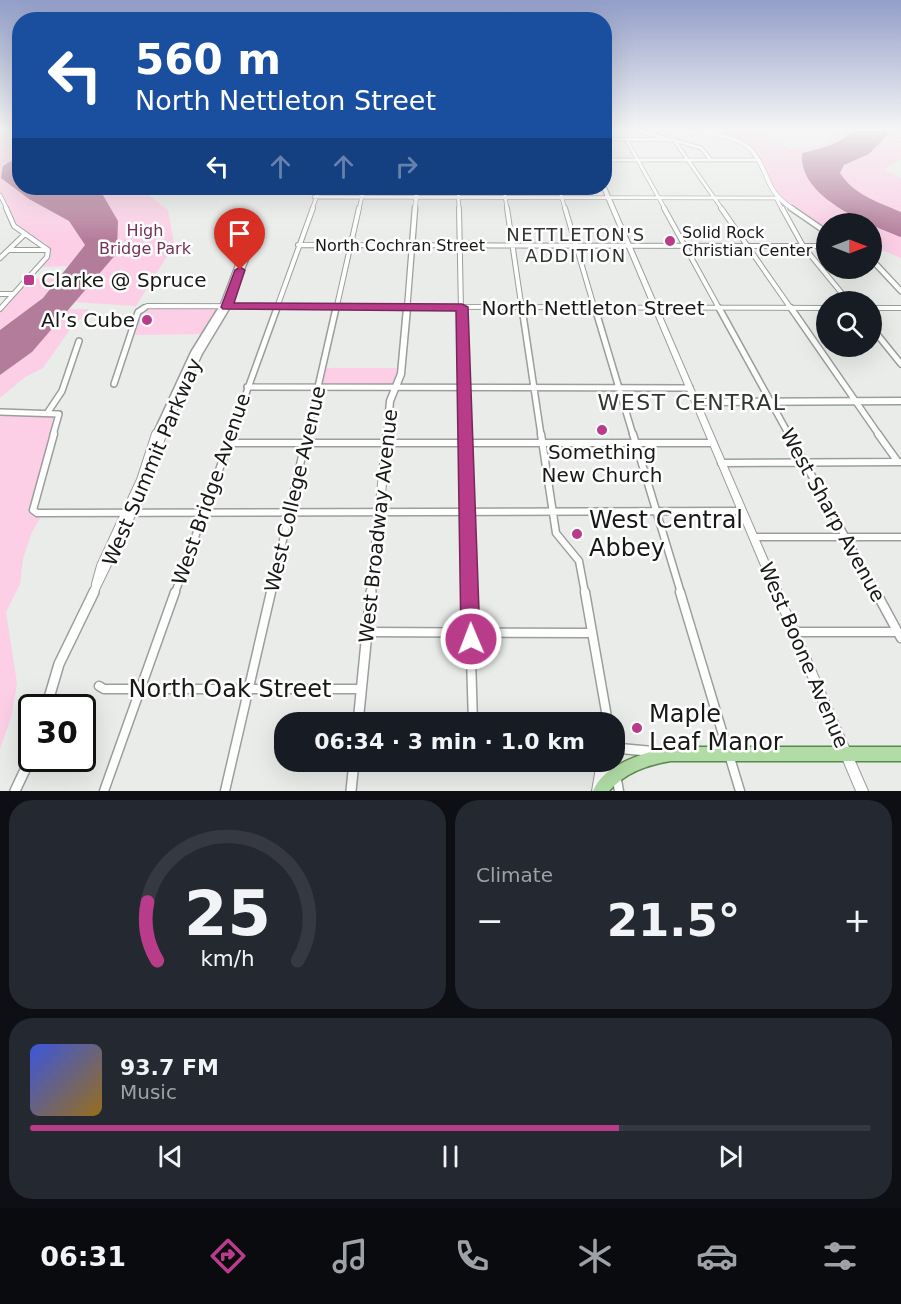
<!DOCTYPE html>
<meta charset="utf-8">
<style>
:root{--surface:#171b24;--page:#242831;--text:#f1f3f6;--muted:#9ea1a6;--line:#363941;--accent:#b93c8b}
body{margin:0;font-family:"DejaVu Sans",sans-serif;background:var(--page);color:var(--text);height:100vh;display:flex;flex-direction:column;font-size:22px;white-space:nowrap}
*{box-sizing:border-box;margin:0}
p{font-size:20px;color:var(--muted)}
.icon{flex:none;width:33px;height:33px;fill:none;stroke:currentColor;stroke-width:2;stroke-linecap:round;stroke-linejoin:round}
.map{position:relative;height:791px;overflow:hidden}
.details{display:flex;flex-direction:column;gap:9px;padding:9px;background:#0d0f14;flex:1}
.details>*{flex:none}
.hud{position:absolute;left:12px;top:12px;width:600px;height:183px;border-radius:24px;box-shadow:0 6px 24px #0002;background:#1a4fa0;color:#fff;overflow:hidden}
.needle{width:39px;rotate:90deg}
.tools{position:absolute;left:816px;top:213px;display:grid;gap:12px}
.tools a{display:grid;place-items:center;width:66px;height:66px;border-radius:50%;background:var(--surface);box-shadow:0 6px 24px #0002;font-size:30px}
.speed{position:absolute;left:18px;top:694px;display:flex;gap:12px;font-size:30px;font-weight:700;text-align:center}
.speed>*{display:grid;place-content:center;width:78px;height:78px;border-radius:50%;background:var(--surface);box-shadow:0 6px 24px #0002;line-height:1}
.speed .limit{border:3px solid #111;border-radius:9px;background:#fff;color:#111}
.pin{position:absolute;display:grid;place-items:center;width:51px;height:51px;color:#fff;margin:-62px -26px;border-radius:50% 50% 50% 0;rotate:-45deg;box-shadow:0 0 6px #0007}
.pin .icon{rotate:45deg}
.me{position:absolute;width:66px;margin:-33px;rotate:359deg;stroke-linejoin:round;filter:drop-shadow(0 0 4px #0008)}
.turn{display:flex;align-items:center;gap:21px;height:126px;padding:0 24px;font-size:27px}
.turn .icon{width:78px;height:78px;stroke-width:2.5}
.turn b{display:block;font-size:42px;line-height:51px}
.lanes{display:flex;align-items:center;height:57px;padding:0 24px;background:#0003;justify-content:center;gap:30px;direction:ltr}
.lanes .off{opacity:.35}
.big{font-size:45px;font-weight:800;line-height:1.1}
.details .widget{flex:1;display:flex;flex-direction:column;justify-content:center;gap:9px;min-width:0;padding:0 21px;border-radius:24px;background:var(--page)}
.details .dial{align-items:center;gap:0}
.dial svg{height:156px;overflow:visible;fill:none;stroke:var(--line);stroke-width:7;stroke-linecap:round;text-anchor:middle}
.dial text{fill:var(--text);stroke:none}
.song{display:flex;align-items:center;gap:18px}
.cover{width:72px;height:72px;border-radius:9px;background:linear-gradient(135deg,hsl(230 70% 55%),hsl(40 70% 35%))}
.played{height:6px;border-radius:3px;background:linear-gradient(90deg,var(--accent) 70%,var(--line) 70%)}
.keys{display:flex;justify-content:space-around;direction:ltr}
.heat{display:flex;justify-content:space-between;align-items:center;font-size:33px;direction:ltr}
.details .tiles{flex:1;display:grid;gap:9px;grid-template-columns:1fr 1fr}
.widget:last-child{grid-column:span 2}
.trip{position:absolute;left:274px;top:712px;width:351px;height:60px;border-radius:24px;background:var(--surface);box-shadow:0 6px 24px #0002;font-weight:800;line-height:60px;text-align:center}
.menu{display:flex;height:96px;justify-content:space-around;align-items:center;background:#090b0e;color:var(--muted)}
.menu .icon{width:42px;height:42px}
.menu .current{color:var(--accent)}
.menu b{font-size:27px;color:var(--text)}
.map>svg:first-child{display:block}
.green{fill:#fccfe6}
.water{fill:#b47c9b}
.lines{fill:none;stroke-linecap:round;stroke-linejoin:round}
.minor-far4-casing{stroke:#9b9e9b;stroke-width:4.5}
.minor-far3-casing{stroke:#9b9e9b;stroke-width:6}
.minor-far2-casing{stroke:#9b9e9b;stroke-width:8}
.minor-far1-casing{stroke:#9b9e9b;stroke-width:9}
.minor-casing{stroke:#9b9e9b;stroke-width:11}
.tertiary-far4-casing{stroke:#9b9e9b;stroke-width:5}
.tertiary-far3-casing{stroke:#9b9e9b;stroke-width:7}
.tertiary-far2-casing{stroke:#9b9e9b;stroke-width:9}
.tertiary-far1-casing{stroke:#9b9e9b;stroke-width:10}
.tertiary-casing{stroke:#9b9e9b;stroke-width:12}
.secondary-casing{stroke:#9b9e9b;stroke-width:2}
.primary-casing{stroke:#5a894d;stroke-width:3}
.minor-far4{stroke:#fff;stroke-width:3}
.minor-far3{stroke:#fff;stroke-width:4}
.minor-far2{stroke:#fff;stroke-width:5}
.minor-far1{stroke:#fff;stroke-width:6}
.minor{stroke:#fff;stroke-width:8}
.tertiary-far4{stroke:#fff;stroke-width:4}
.tertiary-far3{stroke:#fff;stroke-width:4.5}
.tertiary-far2{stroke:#fff;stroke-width:6}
.tertiary-far1{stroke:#fff;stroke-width:8}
.tertiary{stroke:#fff;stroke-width:9}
.secondary{fill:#fff;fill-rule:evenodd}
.primary{fill:#b1dca6;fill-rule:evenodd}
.route{fill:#b93c8b;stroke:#78275a;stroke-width:1.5}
.poi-dot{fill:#b93c8b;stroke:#fff;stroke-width:2}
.labels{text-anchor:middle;stroke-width:5;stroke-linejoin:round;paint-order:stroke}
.far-park-label{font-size:16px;fill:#742f59;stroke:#fff}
.far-poi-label{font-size:16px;fill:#181917;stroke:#fff;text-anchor:start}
.far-street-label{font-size:16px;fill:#181917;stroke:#fff}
.far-neighbourhood-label{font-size:18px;letter-spacing:1.5px;fill:#323532;stroke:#fff}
.poi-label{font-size:20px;fill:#181917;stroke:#fff;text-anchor:start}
.street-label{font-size:20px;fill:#181917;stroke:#fff}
.quarter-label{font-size:22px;letter-spacing:1.5px;fill:#323532;stroke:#fff}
.near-poi-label{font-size:24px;fill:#181917;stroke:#fff;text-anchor:start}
.near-street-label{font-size:24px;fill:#181917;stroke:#fff}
</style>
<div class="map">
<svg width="901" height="791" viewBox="0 0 901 791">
<rect width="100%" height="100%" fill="#e9ece9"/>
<path class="green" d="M0 129H20L19 156 4 166 2 179 29 199 69 221 85 245 68 266 40 267 50 255 51 250 45 243 19 228 0 192Z
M698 129 753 131 791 149 822 145 848 129H854C842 144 820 149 802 153L830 203 868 223 826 224V231L778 198 753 149Z
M887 129H901V159L883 170 901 178V212C878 202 854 195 840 173L844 165 869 154 888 134Z
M81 188H145L146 193 168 210 174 245 136 306 72 302 117 252 118 221Z
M872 225 901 237V258L872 246Z
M59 278 43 298 0 330V312L30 279Z
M147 307 217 308H219L205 334 135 335 142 310Z
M67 309H88L87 317 76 321 43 368 25 377 0 398V375L32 352Z
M326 368H397L395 380 390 385H322Z
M0 414 58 415 31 507 33 515H42L32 532 23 559 20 584 6 612 17 683 12 715 0 749Z"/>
<path class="water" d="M854 129H887L888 134 869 154 844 165 840 173C854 195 878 202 901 212V237C869 224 798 198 802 153 820 149 842 144 854 129Z
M19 156 20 188H81L85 190H100L118 221 117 253 32 352 0 375V330L43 298 85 245 69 221 29 199 1 178 3 166Z"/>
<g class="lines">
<defs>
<path id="minor-far4" d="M631 129 664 138
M604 139 674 140 722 209
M626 139 665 209
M673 140 701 148 711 160
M604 160H758
M458 188 459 209
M504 188 507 209
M559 188 565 209
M0 195 7 209
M314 197 776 198 782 209
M312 209 320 188
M359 209 364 188"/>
<path id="minor-far3" d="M6 208 14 226 48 250
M459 208 461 310
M507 208 522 310
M565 208 595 310
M664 208 720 310
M721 208 792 310
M782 208 803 246 849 302
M298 245 826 246
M9 250H48
M0 258 25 234
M0 294H13
M872 308H901
M0 309 47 257 48 250
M142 310 147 306 826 308
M276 310 313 208
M336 310 359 208"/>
<path id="minor-far2" d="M461 308 465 435
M522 308 541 435
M595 308 633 435
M719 308 789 435
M791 308 879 435
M872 328 901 364
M114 384 138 312 144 308
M247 387 690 388
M0 412 59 414 53 435
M48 412 62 391 79 341
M231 435 277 308
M307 435 336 308"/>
<path id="minor-far1" d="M54 434 33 510 37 513 742 511
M465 434 469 593
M541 434 556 533 579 561 585 593
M633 434 681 593
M789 434 876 593
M878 434 898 462
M228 443H713
M721 463 900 462
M753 537H901
M175 593 232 434
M271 593 307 434"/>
<path id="minor" d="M469 592 473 723
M585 592 608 723
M680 592 740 791
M876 592 901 638
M367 632 591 633
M795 632H898
M99 686 104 689H361
M604 764 616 775 619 791
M104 791 175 592
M225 791 271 592"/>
<path id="tertiary-far4" d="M695 129C711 134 740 137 751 150 771 172 762 189 793 209
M415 209 417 188"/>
<path id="tertiary-far3" d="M791 208 826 232
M872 260 901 291
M221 310 242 255
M225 310 253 242
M407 310 415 208"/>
<path id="tertiary-far2" d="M696 402 901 401
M156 435 194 353 222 308
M162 435 199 353 226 308
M387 435 390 401 401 374 407 308"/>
<path id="tertiary-far1" d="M96 584 101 566 141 480 156 434
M93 593 147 482 162 434
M371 593 387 434"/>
<path id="tertiary" d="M46 708 59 664 94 592
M358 723 371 592
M615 748 658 752
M15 791 32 755
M351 791 354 762"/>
<path id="secondary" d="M604 186 606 187 868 791H856L602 188H604Z
M597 762H609L604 791H592Z"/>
<path id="primary" d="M671 747H901V761H671C647 765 626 772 609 791H593C604 764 645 752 671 747Z"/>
</defs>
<use href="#minor-far4" class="minor-far4-casing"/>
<use href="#minor-far3" class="minor-far3-casing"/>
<use href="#minor-far2" class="minor-far2-casing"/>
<use href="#minor-far1" class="minor-far1-casing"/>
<use href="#minor" class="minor-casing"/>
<use href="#tertiary-far4" class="tertiary-far4-casing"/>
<use href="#tertiary-far3" class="tertiary-far3-casing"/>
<use href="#tertiary-far2" class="tertiary-far2-casing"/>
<use href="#tertiary-far1" class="tertiary-far1-casing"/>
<use href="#tertiary" class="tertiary-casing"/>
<use href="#secondary" class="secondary-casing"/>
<use href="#primary" class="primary-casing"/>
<use href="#minor-far4" class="minor-far4"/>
<use href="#minor-far3" class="minor-far3"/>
<use href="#minor-far2" class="minor-far2"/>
<use href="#minor-far1" class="minor-far1"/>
<use href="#minor" class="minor"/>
<use href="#tertiary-far4" class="tertiary-far4"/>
<use href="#tertiary-far3" class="tertiary-far3"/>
<use href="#tertiary-far2" class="tertiary-far2"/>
<use href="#tertiary-far1" class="tertiary-far1"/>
<use href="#tertiary" class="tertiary"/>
<use href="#secondary" class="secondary"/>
<use href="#primary" class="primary"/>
</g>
<linearGradient id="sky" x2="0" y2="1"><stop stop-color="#939ec9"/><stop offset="0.54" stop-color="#f5f6f5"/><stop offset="1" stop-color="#f5f6f5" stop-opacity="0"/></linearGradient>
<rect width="901" height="240" fill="url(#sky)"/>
<path class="route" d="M240 267 245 270 234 303 462 304 468 307 480 639 477 646 471 648 464 646 461 639 456 311 223 309 221 307 235 270Z"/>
<g class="poi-dot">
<circle cx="670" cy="241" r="6"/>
<rect x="23" y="274" width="12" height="12" rx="3"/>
<circle cx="147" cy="320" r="6"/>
<circle cx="602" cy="430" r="6"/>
<circle cx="577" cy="534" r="6"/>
<circle cx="637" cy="728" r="6"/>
</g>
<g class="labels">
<g class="far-park-label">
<text x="145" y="236">High<tspan x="145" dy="18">Bridge Park</tspan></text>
</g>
<g class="far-poi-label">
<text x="682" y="238">Solid Rock<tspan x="682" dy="18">Christian Center</tspan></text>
</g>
<g class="far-street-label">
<text x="400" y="251">North Cochran Street</text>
</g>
<g class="far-neighbourhood-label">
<text x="576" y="241">NETTLETON'S<tspan x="576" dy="21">ADDITION</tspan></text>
</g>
<g class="poi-label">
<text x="41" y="287">Clarke @ Spruce</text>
<text x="135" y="327" text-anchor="end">Al’s Cube</text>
<text x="602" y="459" text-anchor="middle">Something<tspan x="602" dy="23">New Church</tspan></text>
</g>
<g class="street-label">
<text x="593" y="315">North Nettleton Street</text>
<text transform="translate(152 462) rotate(-67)" y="7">West Summit Parkway</text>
<text transform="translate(211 489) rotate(-71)" y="7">West Bridge Avenue</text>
<text transform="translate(295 489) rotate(-77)" y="7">West College Avenue</text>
<text transform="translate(833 515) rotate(61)" y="7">West Sharp Avenue</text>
<text transform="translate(378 526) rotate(-84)" y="7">West Broadway Avenue</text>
<text transform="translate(804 655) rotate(67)" y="7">West Boone Avenue</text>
</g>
<g class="quarter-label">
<text x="692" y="410">WEST CENTRAL</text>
</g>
<g class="near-poi-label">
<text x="589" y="528">West Central<tspan x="589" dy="28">Abbey</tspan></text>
<text x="649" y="722">Maple<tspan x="649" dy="28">Leaf Manor</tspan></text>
</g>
<g class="near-street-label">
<text x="230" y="697">North Oak Street</text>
</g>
</g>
</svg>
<div class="tools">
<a><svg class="needle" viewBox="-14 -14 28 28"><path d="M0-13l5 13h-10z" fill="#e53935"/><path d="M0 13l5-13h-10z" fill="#9ea1a6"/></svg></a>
<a><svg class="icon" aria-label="search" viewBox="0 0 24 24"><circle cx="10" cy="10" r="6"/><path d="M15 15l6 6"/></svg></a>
</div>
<div class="speed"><div class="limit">30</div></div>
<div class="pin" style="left:240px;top:270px;background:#d93025"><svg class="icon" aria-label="arrive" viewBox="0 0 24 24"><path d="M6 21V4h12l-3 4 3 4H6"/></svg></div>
<svg class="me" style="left:471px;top:639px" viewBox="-20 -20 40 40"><circle r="17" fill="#b93c8b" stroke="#fff" stroke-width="3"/><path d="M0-11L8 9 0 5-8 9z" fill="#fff"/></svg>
<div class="trip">06:34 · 3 min · 1.0 km</div>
<div class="hud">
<div class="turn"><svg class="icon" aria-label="left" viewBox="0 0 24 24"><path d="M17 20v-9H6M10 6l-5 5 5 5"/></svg><div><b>560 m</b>North Nettleton Street</div></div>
<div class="lanes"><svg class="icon" aria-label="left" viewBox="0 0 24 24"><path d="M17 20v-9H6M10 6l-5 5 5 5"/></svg><svg class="icon off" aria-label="ahead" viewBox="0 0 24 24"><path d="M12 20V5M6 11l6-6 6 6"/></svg><svg class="icon off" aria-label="ahead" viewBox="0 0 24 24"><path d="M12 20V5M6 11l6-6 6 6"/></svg><svg class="icon off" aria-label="right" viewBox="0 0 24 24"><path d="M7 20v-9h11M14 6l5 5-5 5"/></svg></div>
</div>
</div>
<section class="details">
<div class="tiles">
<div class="widget dial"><svg viewBox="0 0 100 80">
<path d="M14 69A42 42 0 1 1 86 69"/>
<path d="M14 69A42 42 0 0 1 9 39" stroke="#b93c8b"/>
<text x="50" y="56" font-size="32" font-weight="700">25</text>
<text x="50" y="72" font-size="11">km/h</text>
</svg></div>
<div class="widget"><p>Climate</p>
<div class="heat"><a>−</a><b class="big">21.5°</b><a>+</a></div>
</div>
<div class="widget">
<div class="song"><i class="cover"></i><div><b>93.7 FM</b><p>Music</p></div></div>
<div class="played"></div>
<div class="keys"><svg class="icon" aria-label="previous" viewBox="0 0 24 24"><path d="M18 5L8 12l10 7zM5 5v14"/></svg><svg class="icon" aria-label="pause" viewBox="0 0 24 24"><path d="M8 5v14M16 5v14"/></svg><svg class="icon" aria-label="next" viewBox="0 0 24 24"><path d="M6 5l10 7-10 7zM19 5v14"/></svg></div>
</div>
</div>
</section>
<nav class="menu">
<b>06:31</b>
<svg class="icon current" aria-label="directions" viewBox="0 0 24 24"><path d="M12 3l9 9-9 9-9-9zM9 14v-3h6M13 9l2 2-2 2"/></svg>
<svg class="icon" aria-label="music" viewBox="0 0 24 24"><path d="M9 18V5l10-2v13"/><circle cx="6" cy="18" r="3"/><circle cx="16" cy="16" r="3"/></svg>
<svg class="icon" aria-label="phone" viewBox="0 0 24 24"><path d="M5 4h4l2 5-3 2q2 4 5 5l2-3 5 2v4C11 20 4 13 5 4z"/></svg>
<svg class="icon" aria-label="climate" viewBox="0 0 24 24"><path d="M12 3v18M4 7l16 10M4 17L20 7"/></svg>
<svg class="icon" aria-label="car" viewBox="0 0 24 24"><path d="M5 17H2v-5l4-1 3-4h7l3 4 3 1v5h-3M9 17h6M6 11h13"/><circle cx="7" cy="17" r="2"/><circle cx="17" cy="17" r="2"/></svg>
<svg class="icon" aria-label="filters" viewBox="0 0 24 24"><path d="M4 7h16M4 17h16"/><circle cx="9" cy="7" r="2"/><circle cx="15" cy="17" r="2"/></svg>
</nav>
